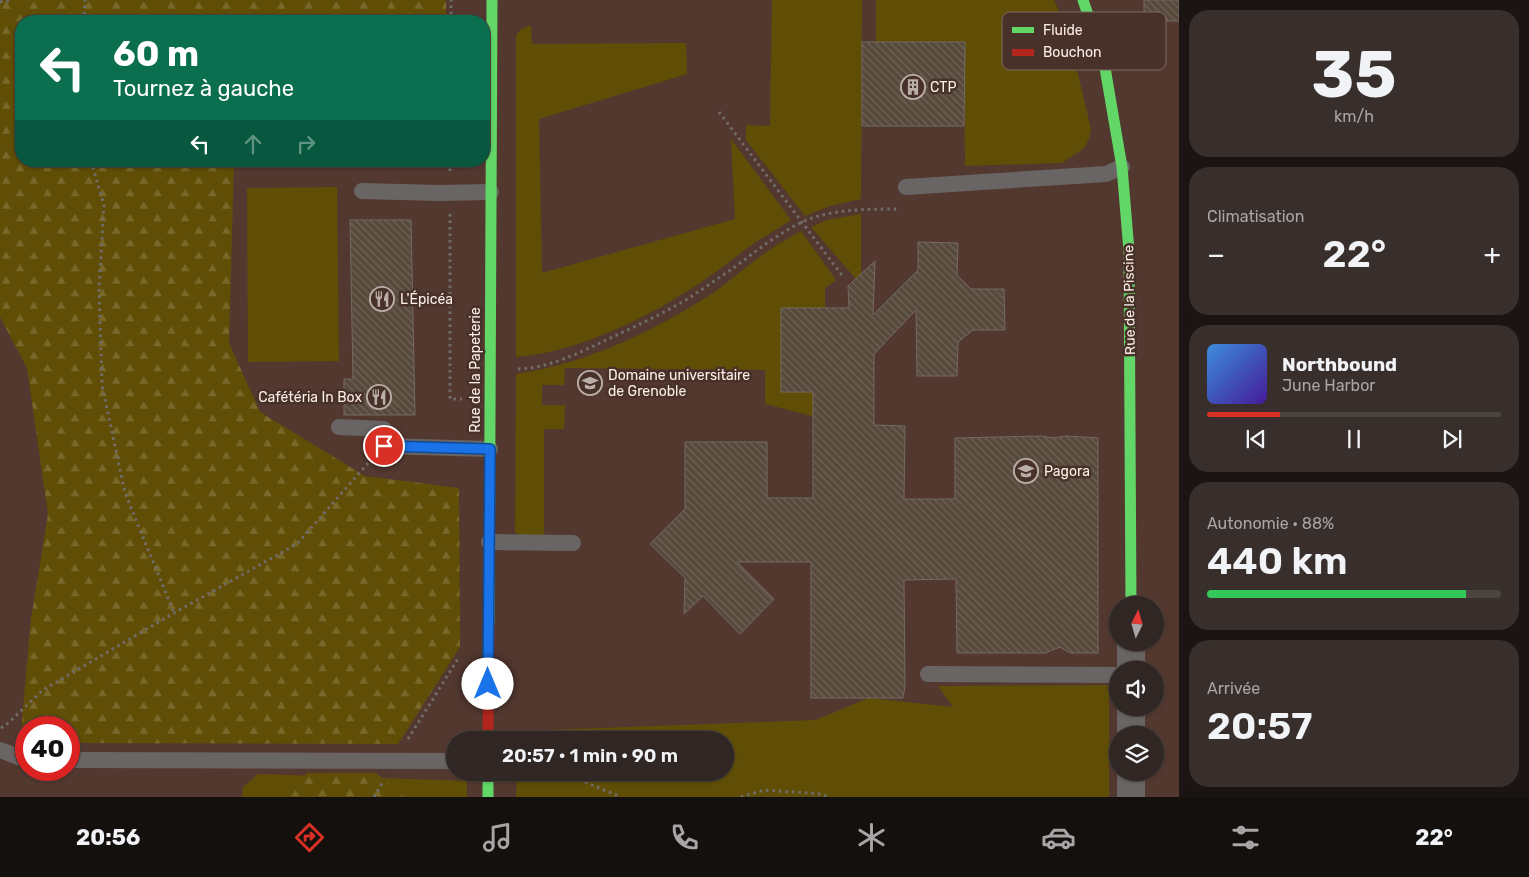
<!DOCTYPE html>
<html lang="fr">
<meta charset="utf-8">
<style>
:root{--surface:#302724;--page:#382f2c;--text:#f1f3f6;--muted:#a8a5a6;--line:#4b4441;--accent:#d93025}
body{margin:0;font-family:Rubik,sans-serif;background:var(--page);color:var(--text);height:100vh;display:flex;flex-direction:column;font-size:19px;white-space:nowrap}
*{box-sizing:border-box;margin:0}
p{font-size:16px;color:var(--muted)}
.icon{flex:none;width:28px;height:28px;fill:none;stroke:currentColor;stroke-width:2;stroke-linecap:round;stroke-linejoin:round}
.map{position:relative;flex:1;overflow:hidden}
.panel{display:flex;flex-direction:column;gap:10px;padding:10px;background:#1a1514;width:350px}
.panel>*{flex:none}
.top-card{position:absolute;left:15px;top:15px;width:475px;height:152px;border-radius:20px;box-shadow:0 1px 4px #0004,0 0 0 1px var(--line);background:#0b6e4f;color:#fff;overflow:hidden}
.needle{width:32px;rotate:5deg}
.fabs{position:absolute;left:1109px;top:596px;display:grid;gap:10px}
.fabs a{display:grid;place-items:center;width:55px;height:55px;border-radius:50%;background:var(--surface);box-shadow:0 1px 4px #0004,0 0 0 1px var(--line);font-size:25px}
.speed{position:absolute;left:15px;top:716px;display:flex;gap:10px;font-size:25px;font-weight:700;text-align:center}
.speed>*{display:grid;place-content:center;width:65px;height:65px;border-radius:50%;background:var(--surface);box-shadow:0 1px 4px #0004,0 0 0 1px var(--line);line-height:1}
.speed .limit{border:8px solid #d22;background:#fff;color:#111}
.pin{position:absolute;display:grid;place-items:center;width:42px;height:42px;color:#fff;margin:-21px;border:2px solid #fff;border-radius:50%;box-shadow:0 1px 5px #0007}
.me{position:absolute;width:55px;margin:-28px;rotate:0deg;stroke-linejoin:round;filter:drop-shadow(0 0 4px #0008)}
.turn{display:flex;align-items:center;gap:18px;height:105px;padding:0 15px;font-size:22px}
.turn .icon{width:65px;height:65px;stroke-width:2.5}
.turn b{display:block;font-size:35px;line-height:42px}
.lanes{display:flex;align-items:center;height:48px;padding:0 15px;background:#0003;justify-content:center;gap:25px;direction:ltr}
.lanes .off{opacity:.35}
.big{font-size:38px;font-weight:600;line-height:1.1}
.panel .card{flex:1;display:flex;flex-direction:column;justify-content:center;gap:8px;min-width:0;padding:0 18px;border-radius:20px;background:var(--page)}
.panel .dial{align-items:center;gap:0}
.dial b{font-size:65px;line-height:1}
.song{display:flex;align-items:center;gap:15px}
.cover{width:60px;height:60px;border-radius:8px;background:linear-gradient(135deg,hsl(210 70% 55%),hsl(260 70% 35%))}
.played{height:5px;border-radius:2px;background:linear-gradient(90deg,var(--accent) 25%,var(--line) 25%)}
.keys{display:flex;justify-content:space-around;direction:ltr}
.heat{display:flex;justify-content:space-between;align-items:center;font-size:28px;direction:ltr}
.charge{height:8px;border-radius:4px;background:linear-gradient(90deg,#34c759 88%,var(--line) 0)}
.trip{position:absolute;left:446px;top:731px;width:288px;height:50px;border-radius:25px;background:var(--surface);box-shadow:0 1px 4px #0004,0 0 0 1px var(--line);font-weight:600;line-height:50px;text-align:center}
.menu{display:flex;height:80px;justify-content:space-around;align-items:center;background:#13100e;color:var(--muted)}
.menu .icon{width:35px;height:35px}
.menu .on{color:var(--accent)}
.menu b{font-size:22px;color:var(--text)}
main{display:flex;flex:1;min-height:0}
.map>svg:first-child{display:block}
.built{fill:#53382f;fill-rule:evenodd}
.green{fill:#604e06}
.forest{fill:url(#forest-firs)}
.building{fill:url(#building-back-hatch);stroke:#736a64}
.lines{fill:none;stroke-linecap:round;stroke-linejoin:round}
.path{stroke:#726c6c;stroke-width:3;stroke-dasharray:2.5 4;stroke-linecap:butt}
.lane{stroke:#6a6565;stroke-width:16}
.street{stroke:#6a6565;stroke-width:28}
.fast{stroke:#63d668;stroke-width:11}
.jam{stroke:#b3261e;stroke-width:11}
.route-casing{stroke:#114b97;stroke-width:12}
.route{stroke:#1a73e8;stroke-width:9}
.labels{text-anchor:middle;stroke-width:5;stroke-linejoin:round;paint-order:stroke}
.poi-label{font-size:14px;fill:#fdeee9;stroke:#473129;text-anchor:start}
.street-label{font-size:14px;fill:#fdeee9;stroke:#473129}
.key{fill:#473129;stroke:#7e6a63;stroke-width:1}
.key-label{font-size:14px;fill:#fdeee9}
</style>
<main>
<div class="map">
<svg width="1179" height="797" viewBox="0 0 1179 797">
<defs>
<pattern id="forest-firs" width="22" height="20" patternUnits="userSpaceOnUse" patternTransform="scale(1.25)"><rect width="22" height="20" fill="#604e06"/><path d="M5 1l3.5 6h-7zM16 11l3.5 6h-7z" fill="#78682a"/></pattern>
<pattern id="building-back-hatch" width="6" height="6" patternUnits="userSpaceOnUse" patternTransform="scale(1.25)"><rect width="6" height="6" fill="#57493b"/><path d="M-1 5l2 2M0 0l6 6M5-1l2 2" fill="none" stroke="#706457"/></pattern>
</defs>
<rect width="100%" height="100%" fill="#403430"/>
<path class="built" d="M0 0H1179V797H0ZM21 21H484V161H21ZM1118 605H1155V642H1118ZM1118 670H1155V708H1118ZM26 728H69V770H26ZM1118 735H1155V772H1118ZM455 740H725V772H455Z"/>
<path class="green" d="M772 0H862L861 199 830 206 805 216 746 140V125L770 126Z
M876 0H1054L1068 32 1091 129 1089 139 1084 148 1062 163 965 166 964 42 876 48Z
M531 25 532 44 686 43 687 74 539 119 542 273 735 219 731 139 791 220C778 229 763 237 750 246 735 257 722 268 707 278 656 314 578 353 516 357V35L522 29Z
M337 187 339 361 248 362 247 188Z
M861 214V274L856 279 811 227 827 220Z
M801 231 836 280 825 288V308H781V392L864 391 816 417 765 404V370L565 368 564 385H542V405H565L564 429H544V537L523 536 515 533 516 374C585 364 655 331 713 293 733 279 751 262 771 249 781 242 791 237 801 231Z
M1109 685V797H516L517 773 725 772V740H517L518 731 816 720 869 698 953 707 938 686Z
M258 774 467 781V797H242L243 787Z"/>
<path class="forest" d="M0 0H446V21H21V161H234L229 343 260 412 365 476 459 488 460 647 398 744 69 743V728H26V743H20L31 619 48 514 27 368 0 317Z
M307 773H376L405 797H291Z"/>
<path class="building" d="M1144 0H1179V21H1144Z
M862 42H965L964 126H862Z
M350 220H411L415 415H344V379H353Z
M918 242 958 243 957 275 971 289H1004L1005 330H973L958 342 957 376H917L916 310 874 354V425L905 426 904 499H955V438L1042 436 1053 438 1067 436 1098 438V653H1070L1060 647 1045 653H957L956 579 904 580 905 687 903 698H811V562H737L774 599 740 634 703 596 684 614 685 578 650 544 685 509V442H767V498H813V392H781V308H849L848 286 875 261 873 315 918 270Z"/>
<g class="lines">
<path class="path" d="M0 2 12 0
M84 21 85 0
M451 21V0
M719 112 844 278
M91 161 104 205 99 289 102 385 125 493 174 613
M450 171V161
M450 214V399H462
M518 369C548 368 577 354 604 341 633 327 664 314 692 296 704 288 717 279 729 271 756 252 782 229 812 218 840 209 870 209 899 209
M1 728 7 724 43 690 174 613 297 544 369 462
M408 739 459 657
M561 772 621 797
M374 797 382 783
M741 797 764 790 822 794 828 797"/>
<path class="lane" d="M906 187 1106 174 1122 167
M362 191 439 193 491 192
M339 427 384 429V446L490 449
M489 542 573 543
M928 674 1118 675
M0 750 26 760
M69 760 455 761"/>
<path class="street" d="M1131 642V670
M1131 708V735
M1131 772V797"/>
<path class="fast" d="M1083 0 1104 62 1122 167 1129 251 1131 605
M489 623 492 0
M488 772V797"/>
<path class="jam" d="M488 740 489 623"/>
</g>
<g class="lines">
<defs>
<path id="route" d="M384 446 490 449 488 684"/>
</defs>
<use href="#route" class="route-casing"/>
<use href="#route" class="route"/>
</g>
<defs>
<symbol id="building-ring" viewBox="-11 -11 22 22"><circle r="9.5" fill="#473129" stroke="#bbada8" stroke-width="1.5"/><path d="M-4-6H4V6H1V3H-1V6H-4ZM-2.5-4.3h1.7v1.8h-1.7ZM.8-4.3h1.7v1.8H.8ZM-2.5-1h1.7V.8h-1.7ZM.8-1h1.7V.8H.8Z" fill="#bbada8"/></symbol>
<symbol id="restaurant-ring" viewBox="-11 -11 22 22"><circle r="9.5" fill="#473129" stroke="#bbada8" stroke-width="1.5"/><path d="M-5-6h1v4h1v-4h1v4h1v-4h1v5L-1.5 .5V6h-2V.5L-5-1ZM5-6V6H3V1.5H1.5Q1.5-4 5-6Z" fill="#bbada8"/></symbol>
<symbol id="university-ring" viewBox="-11 -11 22 22"><circle r="9.5" fill="#473129" stroke="#bbada8" stroke-width="1.5"/><path d="M0-5L7-2L0 1L-7-2ZM-4 1L0 2.5L4 1V4Q0 6-4 4Z" fill="#bbada8"/></symbol>
</defs>
<g fill-rule="evenodd">
<use href="#building-ring" x="899" y="73" width="28" height="28"/>
<use href="#restaurant-ring" x="368" y="285" width="28" height="28"/>
<use href="#university-ring" x="576" y="369" width="28" height="28"/>
<use href="#restaurant-ring" x="365" y="383" width="28" height="28"/>
<use href="#university-ring" x="1012" y="457" width="28" height="28"/>
</g>
<g class="labels">
<g class="poi-label">
<text x="930" y="92">CTP</text>
<text x="400" y="304">L'Épicéa</text>
<text x="608" y="380">Domaine universitaire<tspan x="608" dy="16">de Grenoble</tspan></text>
<text x="362" y="402" text-anchor="end">Cafétéria In Box</text>
<text x="1044" y="476">Pagora</text>
</g>
<g class="street-label">
<text transform="translate(1129 300) rotate(-91)" y="5">Rue de la Piscine</text>
<text transform="translate(475 370) rotate(-90)" y="5">Rue de la Papeterie</text>
</g>
</g>
<rect x="1002" y="12" width="164" height="58" rx="8" class="key"/>
<rect x="1012" y="27" width="22" height="6" fill="#63d668"/>
<rect x="1012" y="49" width="22" height="7" fill="#b3261e"/>
<g class="key-label">
<text x="1043" y="35">Fluide</text>
<text x="1043" y="57">Bouchon</text>
</g>
</svg>
<div class="fabs">
<a><svg class="needle" viewBox="-14 -14 28 28"><path d="M0-13l5 13h-10z" fill="#e53935"/><path d="M0 13l5-13h-10z" fill="#a8a5a6"/></svg></a>
<a><svg class="icon" aria-label="sound" viewBox="0 0 24 24"><path d="M4 9h4l5-4v14l-5-4H4zM17 9q2 3 0 6"/></svg></a>
<a><svg class="icon" aria-label="layers" viewBox="0 0 24 24"><path d="M12 4l9 5-9 5-9-5zM3 14l9 5 9-5"/></svg></a>
</div>
<div class="speed"><div class="limit">40</div></div>
<div class="pin" style="left:384px;top:446px;background:#d93025"><svg class="icon" aria-label="arrive" viewBox="0 0 24 24"><path d="M6 21V4h12l-3 4 3 4H6"/></svg></div>
<svg class="me" style="left:488px;top:684px" viewBox="-20 -20 40 40"><circle r="19" fill="#fff"/><path d="M0-13L10 11 0 6-10 11z" fill="#1a73e8"/></svg>
<div class="trip">20:57 · 1 min · 90 m</div>
<div class="top-card">
<div class="turn"><svg class="icon" aria-label="left" viewBox="0 0 24 24"><path d="M17 20v-9H6M10 6l-5 5 5 5"/></svg><div><b>60 m</b>Tournez à gauche</div></div>
<div class="lanes"><svg class="icon" aria-label="left" viewBox="0 0 24 24"><path d="M17 20v-9H6M10 6l-5 5 5 5"/></svg><svg class="icon off" aria-label="ahead" viewBox="0 0 24 24"><path d="M12 20V5M6 11l6-6 6 6"/></svg><svg class="icon off" aria-label="right" viewBox="0 0 24 24"><path d="M7 20v-9h11M14 6l5 5-5 5"/></svg></div>
</div>
</div>
<section class="panel">
<div class="card dial"><b>35</b><p>km/h</p></div>
<div class="card"><p>Climatisation</p>
<div class="heat"><a>−</a><b class="big">22°</b><a>+</a></div>
</div>
<div class="card">
<div class="song"><i class="cover"></i><div><b>Northbound</b><p>June Harbor</p></div></div>
<div class="played"></div>
<div class="keys"><svg class="icon" aria-label="previous" viewBox="0 0 24 24"><path d="M18 5L8 12l10 7zM5 5v14"/></svg><svg class="icon" aria-label="pause" viewBox="0 0 24 24"><path d="M8 5v14M16 5v14"/></svg><svg class="icon" aria-label="next" viewBox="0 0 24 24"><path d="M6 5l10 7-10 7zM19 5v14"/></svg></div>
</div>
<div class="card"><p>Autonomie · 88%</p><b class="big">440 km</b><div class="charge"></div></div>
<div class="card"><p>Arrivée</p><b class="big">20:57</b></div>
</section>
</main>
<nav class="menu">
<b>20:56</b>
<svg class="icon on" aria-label="directions" viewBox="0 0 24 24"><path d="M12 3l9 9-9 9-9-9zM9 14v-3h6M13 9l2 2-2 2"/></svg>
<svg class="icon" aria-label="music" viewBox="0 0 24 24"><path d="M9 18V5l10-2v13"/><circle cx="6" cy="18" r="3"/><circle cx="16" cy="16" r="3"/></svg>
<svg class="icon" aria-label="phone" viewBox="0 0 24 24"><path d="M5 4h4l2 5-3 2q2 4 5 5l2-3 5 2v4C11 20 4 13 5 4z"/></svg>
<svg class="icon" aria-label="climate" viewBox="0 0 24 24"><path d="M12 3v18M4 7l16 10M4 17L20 7"/></svg>
<svg class="icon" aria-label="car" viewBox="0 0 24 24"><path d="M5 17H2v-5l4-1 3-4h7l3 4 3 1v5h-3M9 17h6M6 11h13"/><circle cx="7" cy="17" r="2"/><circle cx="17" cy="17" r="2"/></svg>
<svg class="icon" aria-label="filters" viewBox="0 0 24 24"><path d="M4 7h16M4 17h16"/><circle cx="9" cy="7" r="2"/><circle cx="15" cy="17" r="2"/></svg>
<b>22°</b>
</nav>
